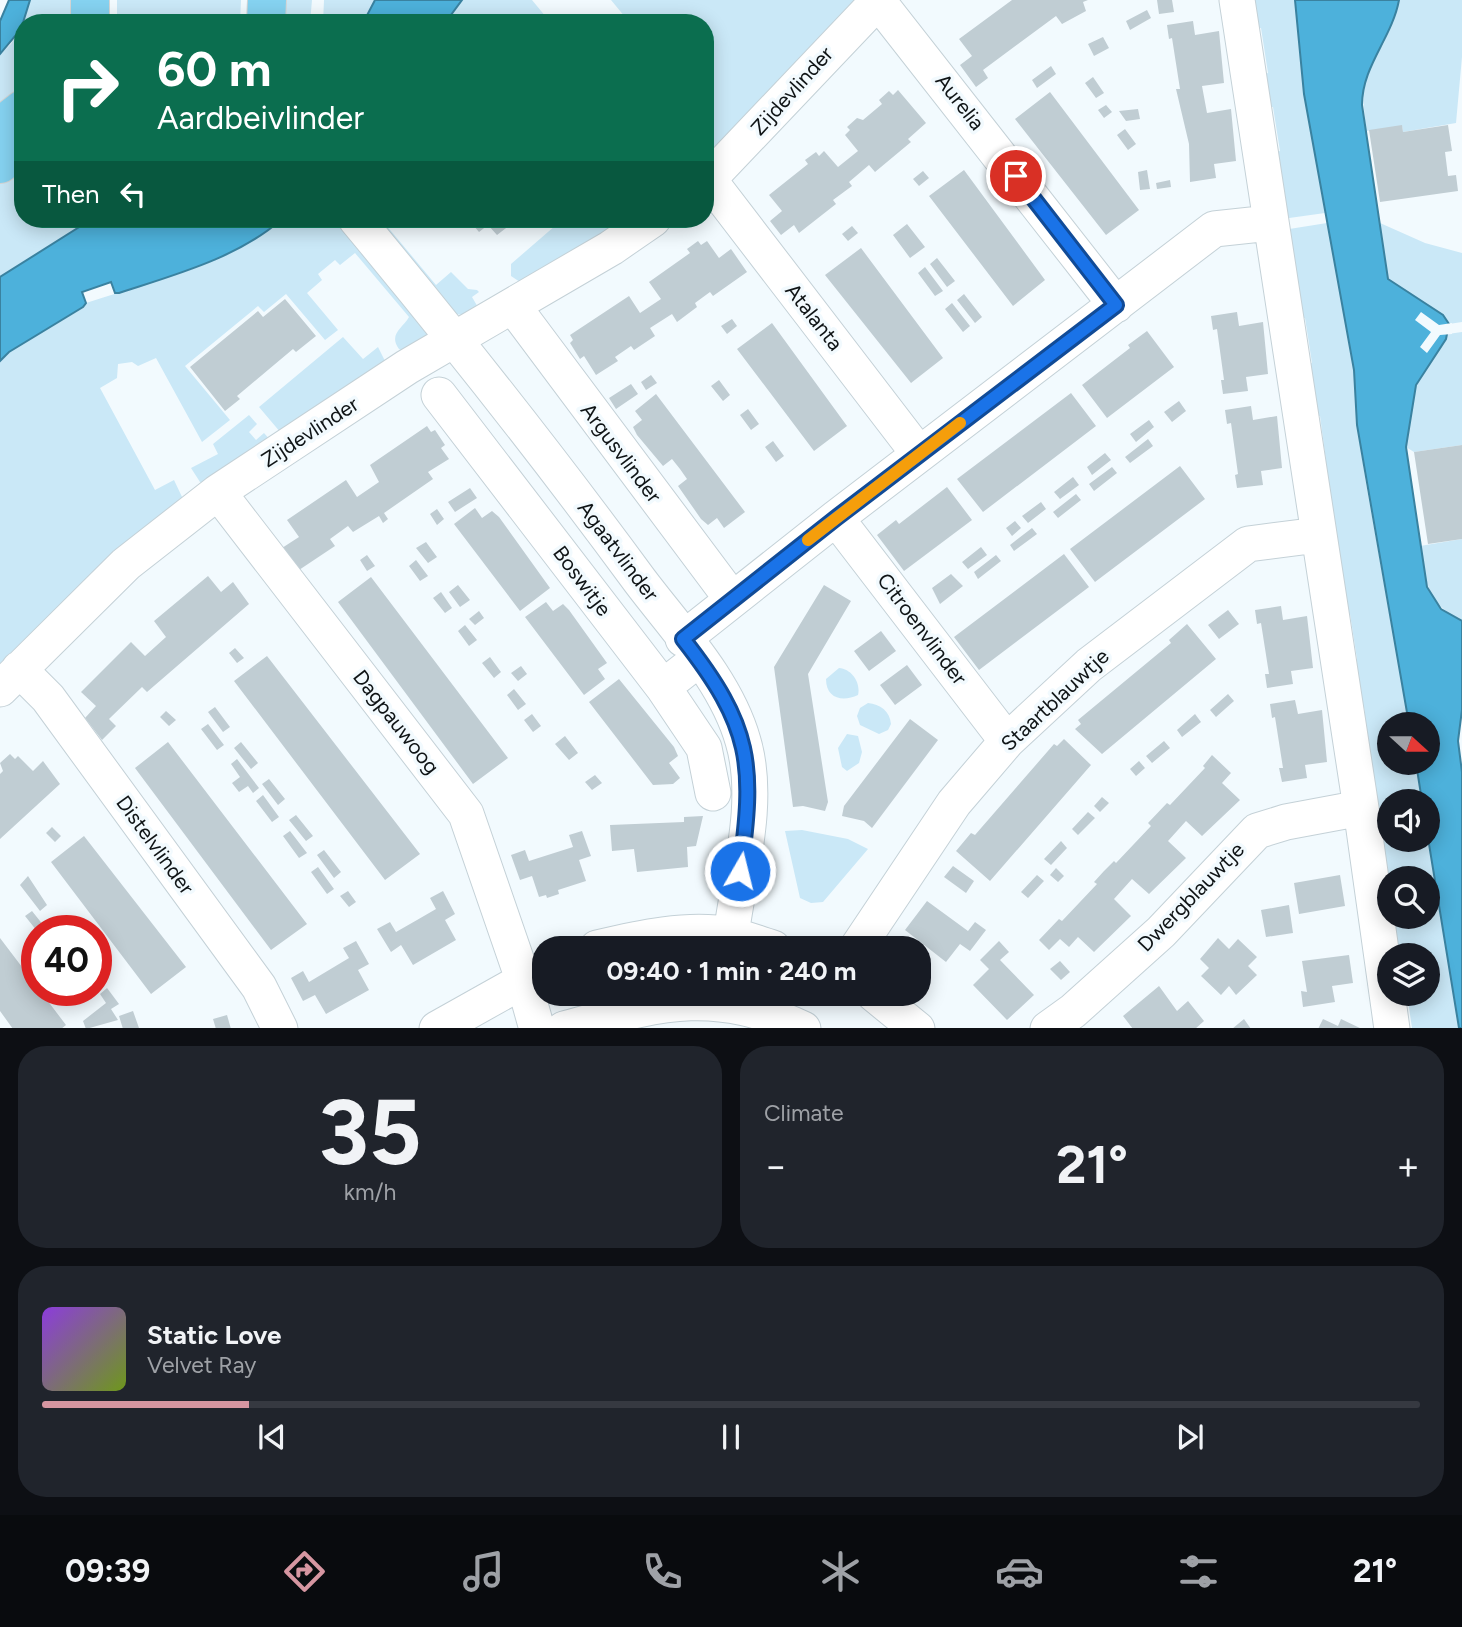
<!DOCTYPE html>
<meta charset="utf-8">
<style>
:root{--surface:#171b24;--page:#20242c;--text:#f1f3f6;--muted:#9ea1a6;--line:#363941;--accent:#d696a1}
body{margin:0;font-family:Figtree,sans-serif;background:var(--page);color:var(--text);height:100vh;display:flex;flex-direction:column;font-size:26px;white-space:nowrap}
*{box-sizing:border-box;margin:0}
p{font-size:23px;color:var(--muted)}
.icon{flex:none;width:38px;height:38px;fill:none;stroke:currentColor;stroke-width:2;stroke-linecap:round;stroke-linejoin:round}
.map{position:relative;height:1028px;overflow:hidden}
.panel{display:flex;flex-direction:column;gap:18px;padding:18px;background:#0d0f14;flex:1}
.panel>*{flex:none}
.banner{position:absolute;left:14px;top:14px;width:700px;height:214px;border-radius:28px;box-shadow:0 4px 18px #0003;background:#0b6e4f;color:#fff;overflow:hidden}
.needle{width:46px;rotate:111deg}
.buttons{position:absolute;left:1377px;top:712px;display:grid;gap:14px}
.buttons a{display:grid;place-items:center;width:63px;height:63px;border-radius:50%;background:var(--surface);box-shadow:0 4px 18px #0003;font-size:35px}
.speed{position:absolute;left:21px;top:915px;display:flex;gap:14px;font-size:35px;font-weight:700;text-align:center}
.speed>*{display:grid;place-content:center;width:91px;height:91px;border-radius:50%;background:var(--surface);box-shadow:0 4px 18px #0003;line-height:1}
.speed .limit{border:10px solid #d22;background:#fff;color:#111}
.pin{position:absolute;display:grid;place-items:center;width:60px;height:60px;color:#fff;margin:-30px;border:4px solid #fff;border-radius:50%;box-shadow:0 2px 7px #0007}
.me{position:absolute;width:77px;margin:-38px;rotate:8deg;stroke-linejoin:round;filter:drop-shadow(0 0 5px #0008)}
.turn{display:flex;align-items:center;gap:24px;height:147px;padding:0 28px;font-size:32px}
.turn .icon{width:91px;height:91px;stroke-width:2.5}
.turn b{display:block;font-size:49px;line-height:60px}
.then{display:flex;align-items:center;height:66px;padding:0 28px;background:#0003;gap:14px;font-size:26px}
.big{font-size:52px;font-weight:700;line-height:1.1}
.panel .tile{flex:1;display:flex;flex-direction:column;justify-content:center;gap:10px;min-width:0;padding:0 24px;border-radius:28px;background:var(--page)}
.panel .dial{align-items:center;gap:0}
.dial b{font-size:91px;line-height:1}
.song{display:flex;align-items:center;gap:21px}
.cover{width:84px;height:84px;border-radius:10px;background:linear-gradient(135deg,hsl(270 70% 55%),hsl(80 70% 35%))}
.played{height:7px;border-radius:4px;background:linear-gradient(90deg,var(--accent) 15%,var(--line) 15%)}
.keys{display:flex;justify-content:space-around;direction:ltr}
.heat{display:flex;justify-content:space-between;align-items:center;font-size:38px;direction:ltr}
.panel .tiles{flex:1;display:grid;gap:18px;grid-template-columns:1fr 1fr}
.tile:last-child{grid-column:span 2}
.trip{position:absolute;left:532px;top:936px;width:399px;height:70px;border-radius:28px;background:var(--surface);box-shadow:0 4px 18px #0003;font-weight:700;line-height:70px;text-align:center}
.menu{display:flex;height:112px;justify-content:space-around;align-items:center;background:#090b0e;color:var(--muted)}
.menu .icon{width:49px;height:49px}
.menu .active{color:var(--accent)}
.menu b{font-size:32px;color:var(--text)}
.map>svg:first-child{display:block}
.green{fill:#cae8f7;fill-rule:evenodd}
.water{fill:#4db1db;stroke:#3a82a0;stroke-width:2}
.pier{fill:#f2fafe}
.building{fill:#c0cdd3}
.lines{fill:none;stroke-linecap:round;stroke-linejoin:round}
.minor-casing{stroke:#c4d1d7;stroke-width:37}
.major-casing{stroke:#d4d5d5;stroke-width:40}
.minor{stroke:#fff;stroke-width:35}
.major{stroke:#85d2f0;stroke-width:38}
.route-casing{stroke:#114b97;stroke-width:18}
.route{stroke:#1a73e8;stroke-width:12}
.slow{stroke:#f59e0b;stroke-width:12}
.labels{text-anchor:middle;stroke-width:7;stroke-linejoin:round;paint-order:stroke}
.street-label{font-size:21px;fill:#0f1416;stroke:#f2fafe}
</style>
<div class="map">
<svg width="1462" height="1029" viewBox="0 0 1462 1029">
<rect width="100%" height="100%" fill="#f2fafe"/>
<path class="green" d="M30 0H80L79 23H24Z
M117 0H241L240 23H117Z
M277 0H312L310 23H277Z
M324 0H375L363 23H323Z
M462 0H532L551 23H445Z
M611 0H864L705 167V23H630Z
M1249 0H1295L1304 94 1325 213 1282 219 1272 153 1280 151 1273 107H1265L1260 75 1268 73 1261 28 1253 29Z
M1399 0H1462V57L1456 123 1403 132 1402 126 1366 131 1362 87 1371 64 1384 43Z
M23 25V98L0 116V54L11 44Z
M23 158V219H92L0 277V176Z
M282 219H337L428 332 426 338 403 351 399 349C388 334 403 328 409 317L355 253 340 265 335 260 318 274 322 280 307 293 338 330 325 340 286 294 264 312 258 306 185 366 230 420 202 442 156 358 138 366 132 362 118 364 117 378 100 388 155 490 174 480 183 499 0 676V361L9 352 83 308 86 303C151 281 229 266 282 219Z
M373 219H381L436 285 451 272 468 289 477 290 479 292 472 297 479 309 465 315 454 314Z
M563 219H639L523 284 511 276V264Z
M1327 223 1354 370 1357 425 1366 483 1409 724H1390V763H1416L1422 801 1390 802V840L1428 838 1459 1028H1412L1407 994H1428V956L1393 955 1364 707H1356L1349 661 1357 659 1350 614 1342 615 1319 462 1326 461 1320 416 1312 417 1304 364 1312 363 1305 318H1297L1283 230ZM1390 878H1428V917H1390Z
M1380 223 1425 243 1462 253V322L1449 324 1443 315 1388 279Z
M1462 332V445L1414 452 1406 447 1416 385 1448 334Z
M343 337 363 359 378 347 386 363 281 433 259 407Z
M249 415 257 424 249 432 256 440 264 433 271 441 209 485 200 482 191 468 218 454 213 444Z
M1462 539V621C1426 602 1426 583 1420 546Z
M839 668C852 669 861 683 858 695 843 702 826 699 826 679Z
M868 703C880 704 890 711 891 724L888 730 879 734 860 725 857 716 860 708Z
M847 734 858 736 862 752 859 763 847 771 842 767 838 748Z
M802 830 848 839 868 849 823 902 811 903 800 898 785 831Z"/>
<path class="water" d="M9 0H30L21 29 0 54V21Z
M375 0H462L445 23H363Z
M1295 0H1399C1392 38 1362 66 1362 105L1388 279 1443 315 1449 324 1446 339 1416 385 1406 447 1427 587 1441 609 1462 621V710L1458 741 1462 772V1028H1459L1428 838V802L1422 801 1416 763H1428V724H1409L1357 425 1354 370 1304 94Z
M92 219H282C238 258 174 275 119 293H115L111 282 82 292 86 303 83 307 9 352 0 361V277Z"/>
<path class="pier" d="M1421 312 1439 325 1452 323V334L1440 335 1427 353 1420 347 1431 332 1415 320Z"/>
<path class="building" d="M1012 0H1088L1083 2 1086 11 1062 24 1056 16 983 70 988 78 976 87 960 65 972 56 959 39Z
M1157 0H1172L1174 12 1159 14Z
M1147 10 1151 18 1130 30 1126 21Z
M1193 21 1195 35 1219 31 1224 83 1202 86 1207 113 1231 109 1236 161 1214 164 1216 178 1190 182 1189 144 1176 89H1180L1172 38 1169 39 1167 25Z
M1103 37 1109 48 1094 56 1088 44Z
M1051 66 1056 74 1037 88 1032 80Z
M1093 77 1104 93 1096 98 1085 83Z
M898 90 926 123 908 139 911 142 875 172 869 165 849 182 852 186 833 200 836 204 799 233 794 225 781 235 770 221 782 211 769 195 808 164 805 160 816 152 819 156 824 151 838 167 858 151 845 135 850 130 847 127 857 118 863 120 882 104 879 100 889 91 893 95Z
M1050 92 1139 210 1106 235 1015 119Z
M1106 105 1112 112 1104 118 1098 110Z
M1138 109 1140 119 1126 121 1119 111Z
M1402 125 1403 132 1448 125 1452 151 1445 152 1448 176 1456 175 1458 191 1380 202 1369 130Z
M1125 129 1136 144 1128 150 1117 135Z
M964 170 1045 280 1013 306 929 196Z
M1147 170 1150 189 1140 190 1138 172Z
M923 171 929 178 919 186 913 179Z
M1170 180 1171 187 1157 189 1156 183Z
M468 219H518L497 235 488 225 479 232Z
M907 224 925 247 910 258 893 235Z
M852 226 858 233 848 241 842 234Z
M698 241 701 245 707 241 719 258 731 249 747 272 713 296 710 292 695 303 697 307 677 322 672 314 650 328 655 336 634 350 631 346 615 357 618 361 596 375 584 356 580 359 570 343 573 340 570 335 629 296 640 313 661 299 649 282 690 253 687 249Z
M861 248 943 358 911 383 825 275Z
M937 258 955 281 947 287 930 264Z
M925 267 943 291 935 296 918 273Z
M964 294 982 317 975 323 957 300Z
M285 299 316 336 296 352 293 349 237 396 240 399 225 411 190 367 258 311 263 317Z
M952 303 970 326 963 332 945 309Z
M1237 312 1239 326 1263 322 1268 374 1246 377 1248 391 1223 394 1221 380H1224L1217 329 1213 330 1211 316Z
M732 319 737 326 727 334 721 326Z
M772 323 847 426 814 451 737 349Z
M1147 331 1174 367 1107 418 1082 385 1130 348 1128 345Z
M651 375 657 383 646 390 641 382Z
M719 380 730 395 723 401 711 386Z
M631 384 638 394 616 409 609 398Z
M1071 393 1096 426 983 512 957 479Z
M656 394 745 512 724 528 717 518 708 525 701 519 678 486 687 479 680 469 672 459 663 466 637 435 633 427 642 420 635 411Z
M1179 401 1186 411 1172 422 1164 412Z
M1251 406 1253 420 1277 416 1282 468 1261 471 1263 485 1237 488 1235 475 1238 474 1231 423 1227 424 1225 410Z
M748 409 759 424 751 430 740 415Z
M1149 420 1154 427 1136 442 1130 434Z
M427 426 431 432 435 430 445 445 441 448 449 459 428 472 433 479 384 513 388 519 383 523 379 516 353 532 348 526 330 539 335 546 299 570 282 548 299 537 287 520 346 480 357 497 379 482 370 465Z
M1148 439 1153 446 1130 463 1125 457Z
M773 441 784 456 776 462 765 447Z
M1462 445V539L1428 544 1414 452Z
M1105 453 1111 460 1092 475 1087 467Z
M1180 466 1205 499 1095 582 1070 549Z
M1112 467 1117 473 1094 491 1089 484Z
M1073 477 1079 485 1060 499 1054 492Z
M947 487 972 520 904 571 877 535 896 520 899 524Z
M470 488 477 498 455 512 448 502Z
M1076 494 1081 500 1058 518 1053 512Z
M1041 502 1046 509 1028 523 1022 516Z
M475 508 482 518 492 511 499 517 550 588 520 611 454 524Z
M437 509 444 519 437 525 430 514Z
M1015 521 1021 528 1012 536 1006 528Z
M1032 528 1037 534 1014 551 1010 545Z
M426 542 437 557 428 563 416 548Z
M981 547 987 555 968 569 962 562Z
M1064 554 1089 587 979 670 954 637Z
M367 555 375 566 367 571 360 560Z
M996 555 1001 561 978 579 974 572Z
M416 560 428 576 420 581 409 566Z
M951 574 963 586 940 604 932 588Z
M208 576 221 592 233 582 249 604 147 692 142 687 109 719 116 726 102 740 85 718 96 706 81 692 131 642 145 656 166 637 154 621Z
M371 577 508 758 473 784 338 602Z
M458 585 470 600 460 607 449 592Z
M824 585 851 601 808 674 828 802 825 811 803 806 793 807 774 667Z
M441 592 452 608 445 613 433 598Z
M546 602 553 611 563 604 569 610 607 663 598 669 605 679 584 695 525 617Z
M1281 606 1283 620 1307 616 1313 668 1291 671 1293 684 1267 688 1265 674H1269L1261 623 1257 624 1255 610Z
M1228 610 1239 624 1219 639 1208 625Z
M479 611 484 618 475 625 469 619Z
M1187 624 1216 659 1102 754 1075 729 1081 724 1078 720 1171 643 1169 640Z
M465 625 477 640 469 646 458 631Z
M881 631 896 651 869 671 854 651Z
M235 648 244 658 237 663 229 653Z
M267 656 420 854 385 880 234 681Z
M490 657 501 672 494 678 482 663Z
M907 665 922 685 895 705 880 685Z
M521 666 527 674 518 681 511 673Z
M619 679 674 747 678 756 669 763 680 778 673 784 653 785 589 702Z
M514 689 526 704 518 710 507 695Z
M1228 694 1234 701 1216 717 1210 710Z
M1295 700 1298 714 1322 710 1327 762 1305 765 1307 778 1282 782 1279 768H1283L1275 717 1272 718 1270 704Z
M215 707 230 727 223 732 208 712Z
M166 711 176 720 169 726 160 717Z
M532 714 541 726 533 732 524 720Z
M1195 714 1201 722 1182 737 1177 730Z
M910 719 938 740 872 828 864 821 842 816 844 806Z
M208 724 224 745 217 750 201 729Z
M565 736 578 753 569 760 555 744Z
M1064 739 1091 765 990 881 956 851 971 833 975 835 1054 744 1057 746Z
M1164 741 1170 748 1152 763 1146 756Z
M168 742 307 924 271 950 135 768Z
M241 742 258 763 251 769 234 748Z
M10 754 15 759 18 756 33 771 43 761 60 784 0 839V774L3 771 0 763Z
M1212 755 1231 773 1222 783 1240 800 1202 836 1186 821 1168 841 1186 858 1149 894 1132 879 1114 899 1131 916 1094 952 1078 937 1069 947 1060 939 1049 950 1039 940 1059 919 1062 921 1097 884 1094 882 1104 871 1114 861 1116 863 1151 826 1148 823 1167 803 1170 805 1205 768 1203 766Z
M237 759 259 788 253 793 248 786 239 792 232 783 240 777 231 764Z
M1139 761 1145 768 1136 776 1130 769Z
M595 775 602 783 592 790 585 782Z
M269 779 285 799 278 805 262 784Z
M263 795 279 817 272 822 256 801Z
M1102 797 1109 803 1100 812 1094 806Z
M1088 812 1095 818 1078 835 1072 829Z
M296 815 313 836 306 841 289 820Z
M703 816 696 846 687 847 688 867 637 872 634 849 612 851 610 825 684 822V817Z
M52 827 61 836 55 842 46 833Z
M290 831 307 853 299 858 283 836Z
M582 831 591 856 579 860 586 881 558 890 559 894 547 898 546 895 539 897 532 876 520 880 511 855 525 850 529 861 573 847 569 835Z
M84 836 186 967 151 994 51 862Z
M1061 841 1067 848 1051 865 1044 859Z
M324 850 341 872 334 878 317 855Z
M953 866 974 881 966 893 944 877Z
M318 867 334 889 327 894 311 872Z
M1056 868 1064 876 1058 882 1050 875Z
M1037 875 1044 881 1028 898 1021 892Z
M1340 875 1345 906 1299 914 1294 883Z
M28 876 47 905 40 911 20 885Z
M348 891 356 902 349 907 340 896Z
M443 891 455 914 445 920 456 940 413 965 401 945 391 952 377 929 390 922 396 932 417 920 436 909 430 898Z
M927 901 968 931 975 922 986 930 970 951 960 944 946 962 905 930Z
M1289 905 1293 933 1266 937 1261 910Z
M32 911 44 926 37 931 25 916Z
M0 938 66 1025 61 1029H13L0 1011Z
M1218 938 1229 949 1238 939 1257 957 1248 966 1257 975 1236 995 1229 986 1221 995 1201 976 1209 968 1200 959Z
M356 941 369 964 358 970 369 990 326 1014 315 995 303 1001 291 978 303 971 309 982 349 958 343 948Z
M999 941 1009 952 1000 960 1034 995 1007 1020 973 985 989 969 980 960Z
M1349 955 1353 983 1332 986 1335 1002 1303 1007 1301 991 1307 992 1302 961Z
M1060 961 1070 972 1061 980 1050 969Z
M1159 986 1177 1011 1188 1001 1204 1021 1195 1029H1133L1123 1016Z
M107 988 119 1004 111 1009 118 1020 86 1029 83 1021 106 1003 100 994Z
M133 1011 139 1028 123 1029 119 1016Z
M227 1015 231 1029H216L213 1019Z
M1244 1019 1251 1029H1232Z
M1323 1019 1338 1026 1341 1019 1362 1029H1318Z"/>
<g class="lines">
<defs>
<path id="minor" d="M878 1 1116 305
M709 180 919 454
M705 183 879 0
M356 219C454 337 549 457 640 581 677 630 726 681 743 741 761 801 739 874 731 935
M513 306 732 599
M439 395 663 687 699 659
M218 492 466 814 523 979 537 1029
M836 518 1007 741
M683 639 836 518 1214 229 1270 223
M19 669 48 698 259 987 280 1029
M663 687 704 748 713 793
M0 689 126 564 218 492 407 367 611 248 653 219
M1361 808 1392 1029
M597 948C639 938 688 927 731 935 745 938 759 944 773 948
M857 948 954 803 1007 741 1089 665 1248 544 1318 535
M874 994 917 1029
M437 1029 544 969
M564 1029C657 1004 710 985 803 1029
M1048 1029 1073 1011 1161 932 1257 831 1286 822 1361 808 1237 0"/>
<path id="major" d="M90 0V23
M266 23 267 0
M0 127 23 109
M0 164 23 146"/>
</defs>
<use href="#minor" class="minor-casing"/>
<use href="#major" class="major-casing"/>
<use href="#minor" class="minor"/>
<use href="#major" class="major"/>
</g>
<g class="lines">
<defs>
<path id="route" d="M740 871C755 764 752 727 683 639L836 518 1116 305 1016 176"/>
</defs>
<use href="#route" class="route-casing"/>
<use href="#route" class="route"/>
<path class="slow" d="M808 540 960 423"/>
</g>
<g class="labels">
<g class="street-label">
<text transform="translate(792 91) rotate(-48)" y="7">Zijdevlinder</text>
<text transform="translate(960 102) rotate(52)" y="7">Aurelia</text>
<text transform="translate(814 317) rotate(52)" y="7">Atalanta</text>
<text transform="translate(310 432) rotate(-33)" y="7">Zijdevlinder</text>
<text transform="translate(621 453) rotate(53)" y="7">Argusvlinder</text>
<text transform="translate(618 551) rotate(53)" y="7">Agaatvlinder</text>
<text transform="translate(582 581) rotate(53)" y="7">Boswitje</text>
<text transform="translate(922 629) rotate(53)" y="7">Citroenvlinder</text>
<text transform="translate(1055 700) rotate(-43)" y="7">Staartblauwtje</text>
<text transform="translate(396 722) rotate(52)" y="7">Dagpauwoog</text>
<text transform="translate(155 845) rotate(54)" y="7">Distelvlinder</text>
<text transform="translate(1191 897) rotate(-46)" y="7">Dwergblauwtje</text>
</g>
</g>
</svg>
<div class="buttons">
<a><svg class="needle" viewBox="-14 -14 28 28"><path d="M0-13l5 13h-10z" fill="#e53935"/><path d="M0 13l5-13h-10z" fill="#9ea1a6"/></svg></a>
<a><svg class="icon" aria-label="sound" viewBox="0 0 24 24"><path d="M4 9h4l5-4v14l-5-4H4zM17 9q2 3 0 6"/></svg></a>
<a><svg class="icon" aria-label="search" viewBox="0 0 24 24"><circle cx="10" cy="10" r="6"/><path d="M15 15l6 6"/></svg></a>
<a><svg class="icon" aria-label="layers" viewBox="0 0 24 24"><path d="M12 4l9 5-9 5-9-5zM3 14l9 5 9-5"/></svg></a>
</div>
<div class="speed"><div class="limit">40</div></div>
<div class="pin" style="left:1016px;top:176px;background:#d93025"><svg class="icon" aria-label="arrive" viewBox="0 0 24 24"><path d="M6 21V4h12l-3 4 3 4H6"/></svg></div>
<svg class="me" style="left:740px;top:871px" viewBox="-20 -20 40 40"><circle r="17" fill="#1a73e8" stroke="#fff" stroke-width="3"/><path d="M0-11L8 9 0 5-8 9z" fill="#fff"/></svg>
<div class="trip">09:40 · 1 min · 240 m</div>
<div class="banner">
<div class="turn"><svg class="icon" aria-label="right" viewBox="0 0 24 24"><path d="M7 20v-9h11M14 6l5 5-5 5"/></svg><div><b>60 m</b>Aardbeivlinder</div></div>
<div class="then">Then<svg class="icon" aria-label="left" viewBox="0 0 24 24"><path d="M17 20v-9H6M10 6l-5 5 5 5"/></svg></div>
</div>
</div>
<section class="panel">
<div class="tiles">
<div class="tile dial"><b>35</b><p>km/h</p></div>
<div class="tile"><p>Climate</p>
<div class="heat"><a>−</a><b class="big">21°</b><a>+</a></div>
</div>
<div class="tile">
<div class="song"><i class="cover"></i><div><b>Static Love</b><p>Velvet Ray</p></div></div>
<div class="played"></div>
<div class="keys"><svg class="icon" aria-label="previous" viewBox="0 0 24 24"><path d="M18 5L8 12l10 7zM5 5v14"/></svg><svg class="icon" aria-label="pause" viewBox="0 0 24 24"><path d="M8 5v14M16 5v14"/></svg><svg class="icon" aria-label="next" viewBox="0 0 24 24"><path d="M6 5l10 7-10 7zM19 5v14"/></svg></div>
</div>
</div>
</section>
<nav class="menu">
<b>09:39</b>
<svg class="icon active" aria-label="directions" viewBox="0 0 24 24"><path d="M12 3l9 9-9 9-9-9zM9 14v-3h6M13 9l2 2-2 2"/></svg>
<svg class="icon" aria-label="music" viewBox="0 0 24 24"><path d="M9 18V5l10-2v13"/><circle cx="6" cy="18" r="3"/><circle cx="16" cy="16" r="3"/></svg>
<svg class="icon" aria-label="phone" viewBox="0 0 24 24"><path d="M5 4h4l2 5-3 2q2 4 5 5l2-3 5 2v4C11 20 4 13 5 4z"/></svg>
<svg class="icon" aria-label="climate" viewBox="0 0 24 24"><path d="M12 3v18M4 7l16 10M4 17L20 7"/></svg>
<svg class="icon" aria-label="car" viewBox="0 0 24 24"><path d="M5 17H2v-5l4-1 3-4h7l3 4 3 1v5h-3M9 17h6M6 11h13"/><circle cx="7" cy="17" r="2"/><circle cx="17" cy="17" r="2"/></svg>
<svg class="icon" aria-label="filters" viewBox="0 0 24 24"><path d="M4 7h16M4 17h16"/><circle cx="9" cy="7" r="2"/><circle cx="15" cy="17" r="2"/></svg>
<b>21°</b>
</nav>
